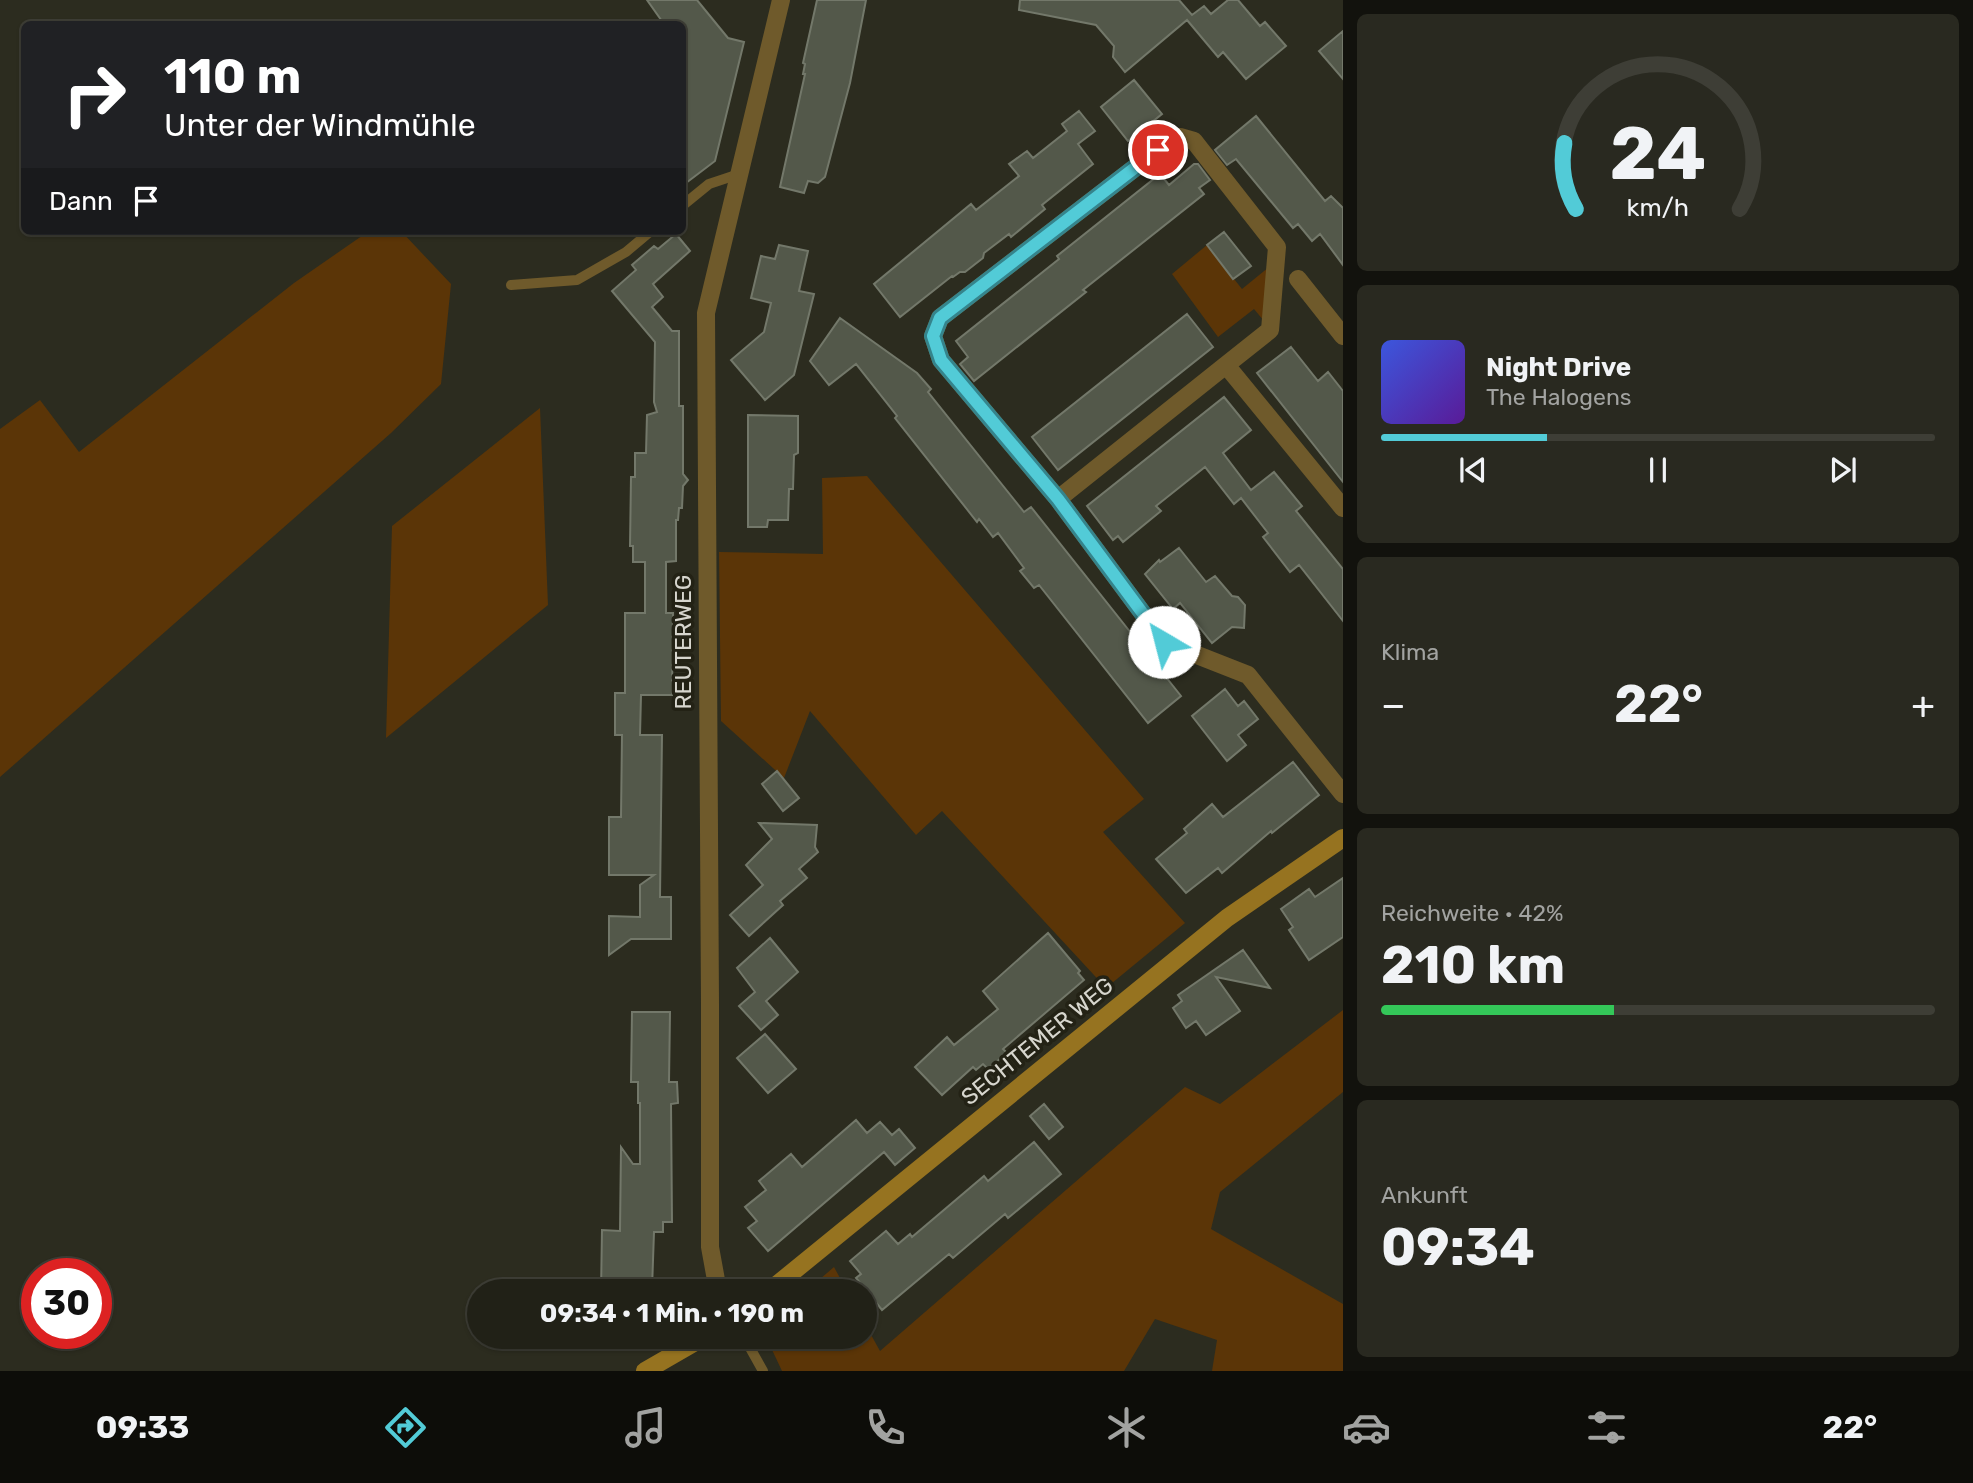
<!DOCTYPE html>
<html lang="de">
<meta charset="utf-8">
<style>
:root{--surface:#212117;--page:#292920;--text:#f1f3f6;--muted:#a2a3a1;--line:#3e3e36;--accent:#52cbd7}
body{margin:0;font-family:Rubik,sans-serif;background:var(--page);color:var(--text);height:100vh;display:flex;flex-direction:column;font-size:26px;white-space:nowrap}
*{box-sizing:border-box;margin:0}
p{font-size:23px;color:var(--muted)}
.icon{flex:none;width:38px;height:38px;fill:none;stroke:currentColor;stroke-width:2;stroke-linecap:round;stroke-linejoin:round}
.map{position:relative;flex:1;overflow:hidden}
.details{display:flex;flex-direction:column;gap:14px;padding:14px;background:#12120d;width:630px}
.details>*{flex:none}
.top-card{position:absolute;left:21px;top:21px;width:665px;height:214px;border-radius:10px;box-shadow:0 2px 5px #0004,0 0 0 2px var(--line);background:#202124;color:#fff;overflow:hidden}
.speed{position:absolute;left:21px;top:1258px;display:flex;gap:14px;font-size:35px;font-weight:700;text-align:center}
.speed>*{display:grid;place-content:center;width:91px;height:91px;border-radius:50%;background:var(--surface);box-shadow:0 2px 5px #0004,0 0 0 2px var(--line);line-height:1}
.speed .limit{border:10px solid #d22;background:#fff;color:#111}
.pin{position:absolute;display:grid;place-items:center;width:60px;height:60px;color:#fff;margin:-30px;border:4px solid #fff;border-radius:50%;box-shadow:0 2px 7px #0007}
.me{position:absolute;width:77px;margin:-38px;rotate:323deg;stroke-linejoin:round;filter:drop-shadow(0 0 5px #0008)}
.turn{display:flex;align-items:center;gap:24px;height:147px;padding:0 28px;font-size:32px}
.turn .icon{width:91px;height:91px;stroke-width:2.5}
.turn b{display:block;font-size:49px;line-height:60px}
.then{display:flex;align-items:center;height:66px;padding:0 28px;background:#0003;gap:14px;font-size:26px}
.big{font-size:52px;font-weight:700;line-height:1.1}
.details .tile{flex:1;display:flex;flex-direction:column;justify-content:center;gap:10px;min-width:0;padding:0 24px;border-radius:10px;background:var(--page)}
.details .dial{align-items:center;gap:0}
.dial svg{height:182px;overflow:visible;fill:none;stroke:var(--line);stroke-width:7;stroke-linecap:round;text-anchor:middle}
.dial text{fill:var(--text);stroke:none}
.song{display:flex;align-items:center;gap:21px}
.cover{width:84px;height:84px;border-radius:10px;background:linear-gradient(135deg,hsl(230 70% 55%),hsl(270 70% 35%))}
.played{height:7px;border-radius:4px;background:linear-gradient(90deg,var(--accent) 30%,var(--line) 30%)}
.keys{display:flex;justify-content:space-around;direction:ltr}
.heat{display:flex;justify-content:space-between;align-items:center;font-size:38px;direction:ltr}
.charge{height:10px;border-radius:5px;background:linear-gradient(90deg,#34c759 42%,var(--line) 0)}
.trip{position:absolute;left:467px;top:1279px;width:410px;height:70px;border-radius:35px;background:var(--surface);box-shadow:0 2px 5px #0004,0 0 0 2px var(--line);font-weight:700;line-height:70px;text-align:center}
.tabs{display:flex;height:112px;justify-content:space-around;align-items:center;background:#0d0d09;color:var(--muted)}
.tabs .icon{width:49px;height:49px}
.tabs .on{color:var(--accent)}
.tabs b{font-size:32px;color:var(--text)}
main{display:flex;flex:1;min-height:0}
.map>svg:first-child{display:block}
.green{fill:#5b3507}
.building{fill:#53584a;stroke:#73786a;stroke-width:2}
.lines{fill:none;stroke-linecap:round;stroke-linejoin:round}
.lane{stroke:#6f5a2b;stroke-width:10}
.street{stroke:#6f5a2b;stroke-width:18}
.secondary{stroke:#967320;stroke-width:18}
.route-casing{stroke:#35848c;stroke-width:18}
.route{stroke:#52cbd7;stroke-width:12}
.labels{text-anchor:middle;stroke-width:7;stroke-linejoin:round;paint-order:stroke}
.street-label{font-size:23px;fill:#d7d6ce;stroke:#232215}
</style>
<main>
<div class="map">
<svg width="1343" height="1371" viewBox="0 0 1343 1371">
<rect width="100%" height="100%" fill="#2c2c1f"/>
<path class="green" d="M369 231H401L451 284 441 384 391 433 0 777V429L40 400 79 452 294 283Z
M1207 245 1242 289 1269 267 1264 321 1254 309 1218 337 1172 274Z
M540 408 548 605 386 738 392 526Z
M867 476 1144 799 1103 832 1185 923 1106 988 942 811 916 835 810 711 784 778 721 721 719 552 823 554 822 478Z
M1343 1010V1092L1220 1192 1211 1229 1343 1304V1371H1212L1217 1340 1155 1319 1124 1371H782L766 1337H864L865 1324 880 1351 1185 1087 1220 1104Z
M834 1267 847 1291H806Z"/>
<path class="building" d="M647 0H697L728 38 744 42 715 161 682 186V24H664Z
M817 0H866L850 83 825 177 818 183 808 181 804 193 780 187 805 74H803L805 64 803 63Z
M1020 0H1179L1192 15 1204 6 1211 14 1228 0H1238L1260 26 1265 22 1286 46 1246 79 1223 52 1218 57 1187 20 1125 72 1113 57 1114 46 1096 25 1019 10Z
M1343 31V79L1319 51Z
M1134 80 1162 114 1128 141 1101 107Z
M1079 111 1095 131 1078 144 1093 164 1042 205 1045 209 1011 237 1009 234 984 253 983 258 965 272H960L953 277 952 276 900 317 874 284 971 204 976 210 1019 176 1009 164 1027 151 1033 158 1067 131 1062 124Z
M1256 116 1325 201 1331 196 1343 208V265L1320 234 1312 241 1298 224 1293 228 1236 159 1227 165 1215 150Z
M1194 164H1198L1210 180 1199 188 1204 194 1083 290 1086 292 974 381 960 364 968 357 956 341 1059 259 1057 256 1160 174 1169 185Z
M1224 232 1251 266 1233 279 1207 245Z
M676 234 690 251 653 284 663 297 652 307 672 331H679V406H683V474L688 480 683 486 682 508H679L678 520H676V561L666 562V613H673L672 695H641L640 735H662L660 897H671V939H631L609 955V916L640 917V885L654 875H609V817H621L622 735H615V693H625V613H645V562H633V546H630L631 477H635V453H646L647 415 657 412 654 402 655 342 612 291 636 270 632 265 654 246 658 249Z
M779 245 808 251 799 291 814 294 794 375 765 400 731 360 764 332 771 303 751 298 761 256 775 259Z
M1187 314 1213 347 1058 470 1032 437Z
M840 318 917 373 931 389 928 392 1024 512 1031 507 1181 696 1148 723 1039 585 1034 588 1020 571 1024 568 998 533 993 537 979 519 977 522 895 418 897 416 856 364 829 385 810 361Z
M1291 347 1318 381 1328 372 1343 391V482L1257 373Z
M1224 397 1251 430 1223 453 1251 490 1274 472 1302 506 1296 511 1343 569V621L1299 565 1290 572 1263 537 1268 533 1241 498 1234 504 1205 467 1156 506 1161 511 1123 542 1118 536 1113 540 1087 506Z
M748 415 798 416V453L794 455 793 489H789L788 520H768L767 527H748Z
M1179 548 1206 582 1215 576 1232 596 1238 597 1245 605 1244 628 1232 627 1212 643 1180 603 1173 609 1145 574 1159 560 1160 562Z
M1225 689 1238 706 1244 701 1258 719 1238 735 1246 745 1227 761 1192 716Z
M1293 762 1319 795 1272 833 1271 831 1222 873 1218 868 1186 893 1156 859 1187 833 1184 829 1212 804 1223 817Z
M777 771 799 798 783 811 762 784Z
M759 823 817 825 815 847 818 852 799 869 807 878 780 901 783 905 749 936 730 915 763 885 746 865 772 839Z
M1343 878V937L1309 960 1289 930 1293 927 1281 909 1309 889 1315 897Z
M1048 933 1080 971 1078 973 1084 980 1003 1049 1007 1053 988 1069 983 1064 976 1070 973 1067 942 1095 915 1067 947 1037 954 1045 998 1009 983 991Z
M770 938 798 972 766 1001 778 1015 761 1030 739 1006 755 992 737 968Z
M1243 950 1270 988 1216 977 1240 1011 1206 1035 1196 1021 1186 1028 1173 1008 1182 1001 1178 995Z
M632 1012H670L669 1082H677L678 1103 671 1104 672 1222H663V1232H654L652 1289H644V1292H601L602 1230 620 1231 621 1147 633 1164H640V1103H638V1082H631Z
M765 1034 796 1069 768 1093 737 1058Z
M1044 1104 1063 1127 1049 1139 1030 1116Z
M856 1120 867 1133 880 1122 892 1135 899 1129 915 1148 895 1165 884 1152 768 1251 748 1228 757 1221 745 1207 766 1190 759 1181 791 1154 802 1167Z
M1034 1142 1061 1174 1008 1218 1005 1214 953 1258 949 1254 882 1310 856 1278 861 1274 850 1261 886 1231 898 1244 910 1234 912 1237 984 1176 988 1181Z"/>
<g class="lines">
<path class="lane" d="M682 206 709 184 739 174
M511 285 577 280 626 252 651 231
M744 1337 763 1371"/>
<path class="street" d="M1298 279 1343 336
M1058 499 1226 365
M1343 508 1226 365 1270 330 1277 247 1194 141 1180 137 1158 150 940 318 933 336 941 360 1058 499 1164 642 1248 675 1343 794
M721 1292 716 1280 710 1247V1005L706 313 781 0"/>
<path class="secondary" d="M768 1292 1227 918 1343 838
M645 1371 704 1337"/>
</g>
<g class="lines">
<defs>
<path id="route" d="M1158 150 940 318 933 336 941 360 1058 499 1164 642"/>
</defs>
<use href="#route" class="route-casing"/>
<use href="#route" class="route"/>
</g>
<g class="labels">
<g class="street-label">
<text transform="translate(683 642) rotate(-90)" y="8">REUTERWEG</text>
<text transform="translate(1037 1041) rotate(-39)" y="8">SECHTEMER WEG</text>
</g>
</g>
</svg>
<div class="speed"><div class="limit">30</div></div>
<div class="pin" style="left:1158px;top:150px;background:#d93025"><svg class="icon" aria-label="arrive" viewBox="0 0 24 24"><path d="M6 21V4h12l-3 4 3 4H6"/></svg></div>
<svg class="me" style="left:1164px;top:642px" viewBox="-20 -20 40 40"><circle r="19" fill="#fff"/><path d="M0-13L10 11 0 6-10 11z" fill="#52cbd7"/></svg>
<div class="trip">09:34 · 1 Min. · 190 m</div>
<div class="top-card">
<div class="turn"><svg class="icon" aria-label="right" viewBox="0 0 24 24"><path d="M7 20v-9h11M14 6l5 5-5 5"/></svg><div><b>110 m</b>Unter der Windmühle</div></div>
<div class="then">Dann<svg class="icon" aria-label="arrive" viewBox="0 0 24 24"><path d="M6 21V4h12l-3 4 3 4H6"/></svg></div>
</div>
</div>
<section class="details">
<div class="tile dial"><svg viewBox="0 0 100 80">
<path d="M14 69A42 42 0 1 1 86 69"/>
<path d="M14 69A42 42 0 0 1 9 40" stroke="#52cbd7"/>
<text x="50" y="56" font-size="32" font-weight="700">24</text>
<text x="50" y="72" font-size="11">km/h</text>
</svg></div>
<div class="tile">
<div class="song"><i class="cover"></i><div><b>Night Drive</b><p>The Halogens</p></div></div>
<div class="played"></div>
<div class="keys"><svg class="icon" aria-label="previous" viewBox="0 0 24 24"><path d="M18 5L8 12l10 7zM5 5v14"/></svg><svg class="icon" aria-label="pause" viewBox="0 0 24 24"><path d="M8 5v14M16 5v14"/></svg><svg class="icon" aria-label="next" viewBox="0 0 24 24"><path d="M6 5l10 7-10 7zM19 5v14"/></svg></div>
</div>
<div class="tile"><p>Klima</p>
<div class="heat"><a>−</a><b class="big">22°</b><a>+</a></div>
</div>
<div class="tile"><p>Reichweite · 42%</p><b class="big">210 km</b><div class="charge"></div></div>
<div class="tile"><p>Ankunft</p><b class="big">09:34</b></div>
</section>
</main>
<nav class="tabs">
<b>09:33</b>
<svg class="icon on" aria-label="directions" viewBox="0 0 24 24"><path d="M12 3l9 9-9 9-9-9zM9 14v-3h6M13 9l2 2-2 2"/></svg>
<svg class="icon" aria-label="music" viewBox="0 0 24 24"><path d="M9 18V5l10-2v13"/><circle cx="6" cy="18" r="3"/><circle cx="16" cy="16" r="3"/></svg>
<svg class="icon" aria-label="phone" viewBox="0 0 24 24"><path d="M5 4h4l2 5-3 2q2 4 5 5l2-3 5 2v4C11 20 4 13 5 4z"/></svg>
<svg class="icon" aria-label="climate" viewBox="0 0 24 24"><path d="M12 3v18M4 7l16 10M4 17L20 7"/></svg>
<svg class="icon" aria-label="car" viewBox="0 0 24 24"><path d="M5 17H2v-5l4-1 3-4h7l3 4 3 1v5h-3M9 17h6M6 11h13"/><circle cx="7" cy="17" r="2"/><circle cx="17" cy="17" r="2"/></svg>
<svg class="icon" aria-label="filters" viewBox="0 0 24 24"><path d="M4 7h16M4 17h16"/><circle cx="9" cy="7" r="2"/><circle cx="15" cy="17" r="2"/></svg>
<b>22°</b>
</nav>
